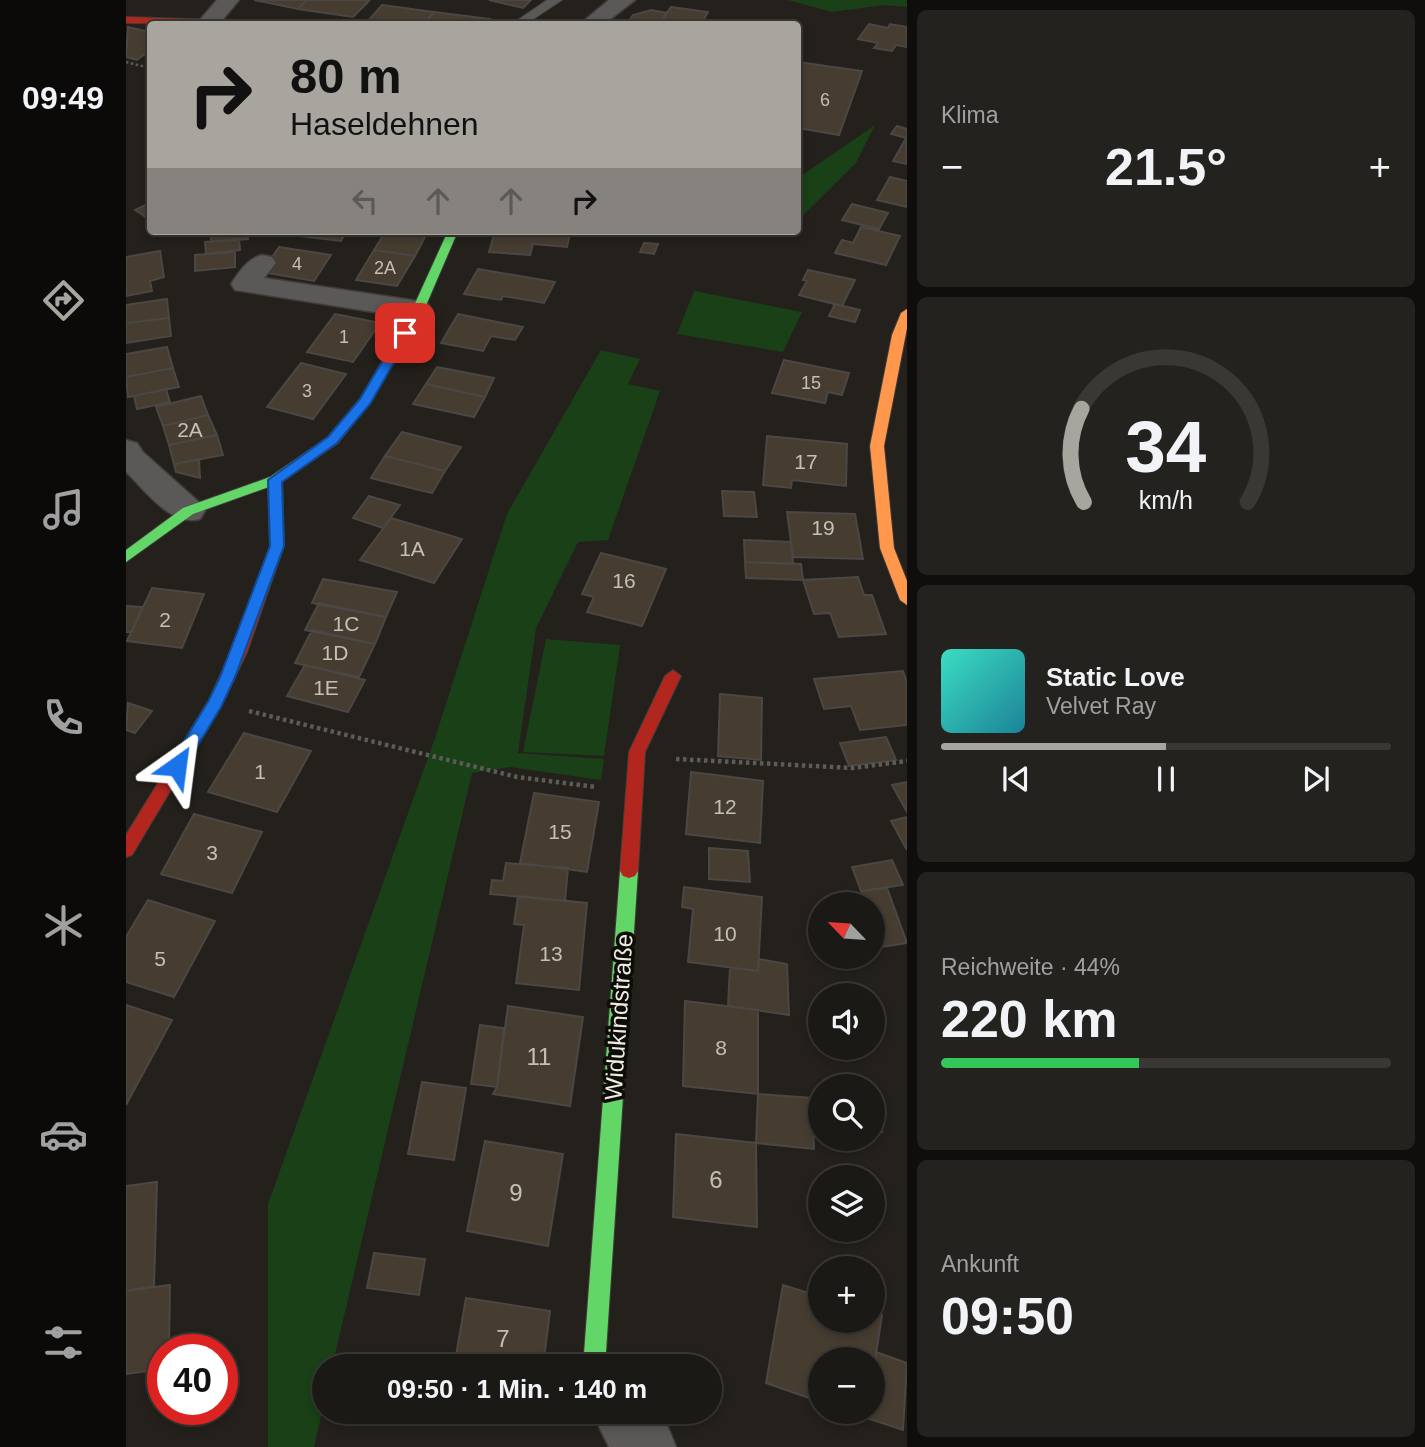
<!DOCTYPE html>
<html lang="de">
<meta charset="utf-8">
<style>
:root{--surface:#1b1915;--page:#24221e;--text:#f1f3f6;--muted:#a0a0a0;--line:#393834;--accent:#a8a49e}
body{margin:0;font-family:Arial,sans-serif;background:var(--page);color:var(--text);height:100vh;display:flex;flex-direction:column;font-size:26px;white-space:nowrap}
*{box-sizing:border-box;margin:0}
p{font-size:23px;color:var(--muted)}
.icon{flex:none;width:38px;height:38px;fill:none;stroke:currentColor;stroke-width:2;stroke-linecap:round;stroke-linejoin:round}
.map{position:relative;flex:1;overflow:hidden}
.details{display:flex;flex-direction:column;gap:10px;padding:10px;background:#0f0e0c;width:518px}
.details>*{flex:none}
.top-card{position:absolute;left:21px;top:21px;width:654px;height:214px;border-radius:7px;box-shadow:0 4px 10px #0003,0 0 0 2px var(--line);background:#a8a49e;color:#111;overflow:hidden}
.needle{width:46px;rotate:295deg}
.buttons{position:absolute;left:682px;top:892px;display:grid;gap:14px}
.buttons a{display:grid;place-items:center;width:77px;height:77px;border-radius:50%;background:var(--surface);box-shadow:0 4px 10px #0003,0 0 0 2px var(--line);font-size:35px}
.speed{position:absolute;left:21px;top:1334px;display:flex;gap:14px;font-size:35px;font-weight:700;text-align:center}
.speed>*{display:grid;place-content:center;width:91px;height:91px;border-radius:50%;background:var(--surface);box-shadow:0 4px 10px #0003,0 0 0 2px var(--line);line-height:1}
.speed .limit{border:10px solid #d22;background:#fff;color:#111}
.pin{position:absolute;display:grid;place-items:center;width:60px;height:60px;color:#fff;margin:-30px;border-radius:14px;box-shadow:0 4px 10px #0006}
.me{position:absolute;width:77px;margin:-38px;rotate:31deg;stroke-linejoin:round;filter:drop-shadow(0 0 5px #0008)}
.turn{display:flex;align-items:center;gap:24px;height:147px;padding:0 28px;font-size:32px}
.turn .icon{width:91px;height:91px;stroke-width:2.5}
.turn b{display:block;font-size:49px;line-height:60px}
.lanes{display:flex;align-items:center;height:66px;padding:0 28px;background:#0003;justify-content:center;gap:35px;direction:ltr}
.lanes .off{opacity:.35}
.big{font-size:52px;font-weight:800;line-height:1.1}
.details .widget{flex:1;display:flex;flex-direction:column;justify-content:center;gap:10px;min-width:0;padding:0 24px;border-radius:10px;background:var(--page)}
.details .dial{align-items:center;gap:0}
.dial svg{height:182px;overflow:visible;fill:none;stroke:var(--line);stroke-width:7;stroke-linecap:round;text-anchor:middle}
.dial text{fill:var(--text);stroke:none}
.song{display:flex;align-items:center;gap:21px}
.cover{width:84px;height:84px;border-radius:10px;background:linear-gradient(135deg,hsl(170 70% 55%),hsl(190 70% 35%))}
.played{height:7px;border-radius:4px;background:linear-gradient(90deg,var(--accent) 50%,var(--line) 50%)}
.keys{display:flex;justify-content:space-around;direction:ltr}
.heat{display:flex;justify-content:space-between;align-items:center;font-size:38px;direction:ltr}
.charge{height:10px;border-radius:5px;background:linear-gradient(90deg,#34c759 44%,var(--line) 0)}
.trip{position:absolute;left:186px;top:1354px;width:410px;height:70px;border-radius:35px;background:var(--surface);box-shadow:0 4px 10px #0003,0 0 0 2px var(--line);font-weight:800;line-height:70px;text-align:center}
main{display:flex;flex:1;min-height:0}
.tab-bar{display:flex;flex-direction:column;width:126px;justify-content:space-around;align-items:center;background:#0b0a08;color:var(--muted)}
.tab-bar .icon{width:49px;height:49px}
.tab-bar .current{color:var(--accent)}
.tab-bar b{font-size:32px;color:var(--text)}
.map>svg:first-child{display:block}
.green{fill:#194016}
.building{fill:#473c30;stroke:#4a4744;stroke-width:2}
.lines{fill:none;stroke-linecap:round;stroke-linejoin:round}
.lane-casing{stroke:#403c39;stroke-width:2}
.street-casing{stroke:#403c39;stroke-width:3}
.fast-casing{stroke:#403c39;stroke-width:2}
.slow-casing{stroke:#403c39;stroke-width:2}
.jam-casing{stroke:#403c39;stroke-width:2}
.path-far1{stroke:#5c5b58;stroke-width:2.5;stroke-dasharray:2.5 2.5;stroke-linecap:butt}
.path{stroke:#5c5b58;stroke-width:4.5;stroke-dasharray:3.5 3.5;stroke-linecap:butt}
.lane{fill:#5b5958;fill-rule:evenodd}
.street{fill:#5b5958;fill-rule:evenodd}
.fast{fill:#63d668;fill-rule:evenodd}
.slow{fill:#ff974d;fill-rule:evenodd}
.jam{fill:#b3261e;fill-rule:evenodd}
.route{fill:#1a73e8;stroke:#114b97;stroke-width:2}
.labels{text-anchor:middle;stroke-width:7;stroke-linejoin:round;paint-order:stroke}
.far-number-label{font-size:18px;fill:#c5bfb7}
.number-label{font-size:21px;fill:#c5bfb7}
.street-label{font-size:24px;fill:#efebe4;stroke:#0e0c07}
.near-number-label{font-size:24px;fill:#c5bfb7}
</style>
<main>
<nav class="tab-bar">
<b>09:49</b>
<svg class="icon current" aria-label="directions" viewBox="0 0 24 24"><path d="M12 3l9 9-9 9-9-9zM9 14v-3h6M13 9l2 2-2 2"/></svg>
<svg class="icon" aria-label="music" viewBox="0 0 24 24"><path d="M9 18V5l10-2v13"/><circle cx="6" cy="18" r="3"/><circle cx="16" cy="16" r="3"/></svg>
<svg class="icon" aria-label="phone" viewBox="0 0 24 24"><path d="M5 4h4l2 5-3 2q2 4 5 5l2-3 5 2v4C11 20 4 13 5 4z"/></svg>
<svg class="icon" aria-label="climate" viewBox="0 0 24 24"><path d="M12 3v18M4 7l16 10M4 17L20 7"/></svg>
<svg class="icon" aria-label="car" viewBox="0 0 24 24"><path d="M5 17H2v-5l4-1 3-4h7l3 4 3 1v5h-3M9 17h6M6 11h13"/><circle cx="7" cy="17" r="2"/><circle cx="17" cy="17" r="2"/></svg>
<svg class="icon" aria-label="filters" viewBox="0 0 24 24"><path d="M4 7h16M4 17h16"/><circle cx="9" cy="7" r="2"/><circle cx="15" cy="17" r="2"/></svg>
</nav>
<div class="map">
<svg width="781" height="1447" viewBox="0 0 781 1447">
<rect width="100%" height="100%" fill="#24211c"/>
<path class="green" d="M662 0H781V7L758 5 706 12Z
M749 125 730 163 672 220V178Z
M568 291 676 312 657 352 551 334Z
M475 350 514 359 502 384 534 391 482 540 452 542 410 628 392 753 478 759 475 780 384 767 346 773 206 1367H198V1403L188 1447H142V1204L309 738 381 514Z
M420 639 494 645 478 756 397 752Z"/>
<path class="building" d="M128 0H181L172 9Z
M181 0H234L243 1 227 17 172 9Z
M363 0H405L397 8Z
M256 5 308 12 298 24 241 22Z
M545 7 582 12 575 24H533Z
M525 10 541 13 533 24H501L507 15Z
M308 12 364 19 360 24H299Z
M743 24 762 28 764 24 781 27V47L770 45 766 51 748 48 752 43 732 39Z
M2 27 24 32V50L11 60 0 57Z
M672 62 736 71 713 135 672 128Z
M771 126 781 129V138L765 134Z
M780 138 781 164 767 161Z
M764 177 781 181V207L751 200Z
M24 203V220L9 210Z
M726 204 762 213 753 229 716 220Z
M735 227 774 236 760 265 709 253 716 240 727 243Z
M85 231H121L122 239 85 242Z
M176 231H221L215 241 173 236Z
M260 231H286L301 233 289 256 248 250Z
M369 231H403L444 234 441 247 407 244 404 255 363 252Z
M113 239 114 250 80 254 79 242Z
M518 243 532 244 528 254 514 252Z
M153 247 205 255 188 281 136 272Z
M248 250 289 256 271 286 230 280Z
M34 251 38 277 24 281 26 291 0 296V257Z
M109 252V267L69 271V255Z
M352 269 429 282 418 303 377 296 375 300 338 294Z
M682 270 729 280 716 306 673 295 681 281 677 280Z
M41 299 43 318 0 323V305Z
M709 304 734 310 729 322 703 316Z
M209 314 254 323 227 362 181 352Z
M332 314 397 327 389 340 365 336 357 351 315 343Z
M43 318 45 336 0 343V323Z
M41 347 47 368 0 377V354Z
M658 360 723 373 716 395 702 392 699 403 646 393Z
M175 363 220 374 187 419 141 407Z
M311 367 368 378 359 397 300 384Z
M47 368 53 387 2 397 0 377Z
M300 384 359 397 348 417 287 404Z
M40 389 44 402 11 409 8 396Z
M75 396 82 415 37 426 30 407Z
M82 415 91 435 43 445 37 426Z
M276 432 335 447 319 471 259 456Z
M91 435 97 455 48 464 43 445Z
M641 436 721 444 720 486 666 480 665 488 637 485Z
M259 456 319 471 306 493 245 478Z
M73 459 74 478 50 472 48 464Z
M596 491 628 492 631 517 598 516Z
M243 496 274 505 257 528 227 518Z
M661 512 729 514 737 559 667 557Z
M265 518 336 539 308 583 234 560Z
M618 540 665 542 667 564 619 562Z
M475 553 540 569 516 626 461 612 468 597 456 594Z
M619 562 675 564 677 580 620 578Z
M732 577 738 595H746L760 634 713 637 704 613 688 614 677 580Z
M197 579 271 592 260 617 186 603Z
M26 588 78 594 56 648 1 641Z
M193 603 260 617 249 644 179 630Z
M0 606 16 607 6 632H0Z
M186 630 249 644 233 677 169 663Z
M179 665 239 680 222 712 161 696Z
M777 671 781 683V725L734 730 725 706 698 709 688 679Z
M594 694 636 698 635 760 592 756Z
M2 703 26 711 9 733 0 730Z
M118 733 185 751 151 812 82 792Z
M760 737 770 760 723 766 714 743Z
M565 772 637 781 634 843 560 834Z
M781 782V812L766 785Z
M408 793 473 802 461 872 394 863Z
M68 814 136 832 106 893 35 874Z
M781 817V850L765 821Z
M583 848 622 851 624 882 583 879Z
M766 860 777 885 735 891 726 867Z
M380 863 442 868 439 901 364 894 366 880 377 881Z
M558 887 636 897 632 971 562 962 567 909 556 907Z
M761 888 781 943 756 947 747 925V905H740L735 891Z
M392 896 461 903 453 990 390 983 398 925 388 924Z
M22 900 89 921 48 997 0 982V937Z
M633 959 661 964 663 1015 602 1006 604 968 632 971Z
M559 1001 632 1010V1094L557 1086Z
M0 1005 46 1020 0 1105Z
M382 1006 457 1017 444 1106 367 1094 371 1087Z
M354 1025 378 1028 371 1087 345 1084Z
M296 1082 340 1088 328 1160 282 1154Z
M632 1094 686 1098 688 1149 630 1143Z
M686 1098H695V1126H687Z
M747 1103 753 1104 756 1132 747 1131Z
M550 1134 630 1143 631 1227 547 1217Z
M359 1141 437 1154 422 1246 341 1231Z
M31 1182 28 1286 0 1291V1186Z
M248 1253 299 1259 293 1295 241 1288Z
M44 1285 43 1349H37V1369L0 1374V1291Z
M657 1285 695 1297V1321H747V1313L756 1315 747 1374V1360H695V1402L640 1383Z
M340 1298 424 1311 417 1367H328Z
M750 1352 781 1363 777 1430 741 1418 742 1412H747Z
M359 1412H412L410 1420Z"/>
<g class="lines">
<defs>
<path id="lane" d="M421 0H436L400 24H386Z"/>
<path id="street" d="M91 0H113L93 24H75L73 21Z
M483 0H509L478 24H454Z
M136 255 146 257 150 263 138 278 292 301 302 304 306 310 302 316 292 319 109 290 105 284C113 272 122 258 136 255Z
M0 440 11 443 17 452 74 503 79 511 74 519C45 527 20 491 0 472Z
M466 1412H525L532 1423 542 1427 550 1447H483Z"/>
<path id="fast" d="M322 231H332L298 310 245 401 212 443 154 483 67 514 0 562V550L57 508 144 477 202 437 234 399 286 310Z
M503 864 509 866 512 871 479 1367H457L494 871 497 866Z"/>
<path id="slow" d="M781 309V328L758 446 768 548 781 581V605L774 600 754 548 744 446 766 335 775 313Z"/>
<path id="jam" d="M0 17 131 21 135 24 0 23Z
M149 476 156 480 158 546 121 652 95 706 6 855 0 857V835L83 700 105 652 144 546 142 480Z
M547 670 555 676 519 752 512 871 509 876 503 878 497 876 494 871 503 752 539 676Z"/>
</defs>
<use href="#lane" class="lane-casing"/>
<use href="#street" class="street-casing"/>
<use href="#fast" class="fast-casing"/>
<use href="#slow" class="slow-casing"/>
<use href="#jam" class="jam-casing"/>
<path class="path-far1" d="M0 62 24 68"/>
<path class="path" d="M123 711 391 777 470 787
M550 759 727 768 781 761"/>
<use href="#lane" class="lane"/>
<use href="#street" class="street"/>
<use href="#fast" class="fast"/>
<use href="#slow" class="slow"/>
<use href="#jam" class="jam"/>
</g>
<path class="route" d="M279 329 285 333 244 404 211 443 156 482 158 546 109 677 95 707 57 770H45L43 766 83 700 94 677 144 546 142 480 202 437 234 399 273 333Z"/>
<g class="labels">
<g class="far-number-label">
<text x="699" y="106">6</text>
<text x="171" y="270">4</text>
<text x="259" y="274">2A</text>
<text x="218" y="343">1</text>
<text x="685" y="389">15</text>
<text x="181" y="397">3</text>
</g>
<g class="number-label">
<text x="64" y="437">2A</text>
<text x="680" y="469">17</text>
<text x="697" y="535">19</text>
<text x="286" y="556">1A</text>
<text x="498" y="588">16</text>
<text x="39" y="627">2</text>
<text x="220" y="631">1C</text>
<text x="209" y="660">1D</text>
<text x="200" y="695">1E</text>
<text x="134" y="779">1</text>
<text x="599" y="814">12</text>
<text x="434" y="839">15</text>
<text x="86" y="860">3</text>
<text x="599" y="941">10</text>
<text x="425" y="961">13</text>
<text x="34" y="966">5</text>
<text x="595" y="1055">8</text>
</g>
<g class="street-label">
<text transform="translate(493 1017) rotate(-86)" y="8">Widukindstraße</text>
</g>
<g class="near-number-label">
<text x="413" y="1065">11</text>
<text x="590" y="1188">6</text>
<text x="390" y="1201">9</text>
<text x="377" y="1347">7</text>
</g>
</g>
</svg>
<div class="buttons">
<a><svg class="needle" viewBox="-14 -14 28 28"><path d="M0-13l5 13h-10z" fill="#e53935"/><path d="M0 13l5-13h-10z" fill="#a0a0a0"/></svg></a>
<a><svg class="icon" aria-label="sound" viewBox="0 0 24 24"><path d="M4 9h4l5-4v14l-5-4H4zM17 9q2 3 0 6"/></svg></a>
<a><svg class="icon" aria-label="search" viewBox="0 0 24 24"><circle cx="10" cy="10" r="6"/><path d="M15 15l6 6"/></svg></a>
<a><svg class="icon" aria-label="layers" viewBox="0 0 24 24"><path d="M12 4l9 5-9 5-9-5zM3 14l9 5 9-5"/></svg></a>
<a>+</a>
<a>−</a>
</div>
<div class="speed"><div class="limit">40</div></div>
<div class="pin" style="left:279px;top:333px;background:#d93025"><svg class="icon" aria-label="arrive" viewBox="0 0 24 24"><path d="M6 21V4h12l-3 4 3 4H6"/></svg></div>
<svg class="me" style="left:51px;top:766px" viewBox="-20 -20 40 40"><path d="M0-17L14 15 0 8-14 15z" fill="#1a73e8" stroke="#fff" stroke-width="4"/></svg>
<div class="trip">09:50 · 1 Min. · 140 m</div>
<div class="top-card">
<div class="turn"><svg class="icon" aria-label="right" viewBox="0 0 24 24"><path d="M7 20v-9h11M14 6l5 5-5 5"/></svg><div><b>80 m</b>Haseldehnen</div></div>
<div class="lanes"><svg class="icon off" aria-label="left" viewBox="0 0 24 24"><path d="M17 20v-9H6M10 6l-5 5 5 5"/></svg><svg class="icon off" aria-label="ahead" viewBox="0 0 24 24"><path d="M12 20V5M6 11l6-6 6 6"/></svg><svg class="icon off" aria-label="ahead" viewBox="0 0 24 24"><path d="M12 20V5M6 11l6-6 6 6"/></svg><svg class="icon" aria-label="right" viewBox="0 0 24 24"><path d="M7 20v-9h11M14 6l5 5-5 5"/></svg></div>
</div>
</div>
<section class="details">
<div class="widget"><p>Klima</p>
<div class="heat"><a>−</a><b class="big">21.5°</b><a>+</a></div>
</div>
<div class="widget dial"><svg viewBox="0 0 100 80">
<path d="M14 69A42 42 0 1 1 86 69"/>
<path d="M14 69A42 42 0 0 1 13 28" stroke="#a8a49e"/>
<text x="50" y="56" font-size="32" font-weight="700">34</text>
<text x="50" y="72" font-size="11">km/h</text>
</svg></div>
<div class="widget">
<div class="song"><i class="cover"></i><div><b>Static Love</b><p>Velvet Ray</p></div></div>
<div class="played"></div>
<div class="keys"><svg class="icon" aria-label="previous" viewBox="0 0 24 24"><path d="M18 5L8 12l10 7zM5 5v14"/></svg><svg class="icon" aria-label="pause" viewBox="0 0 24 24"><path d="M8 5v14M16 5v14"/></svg><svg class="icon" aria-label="next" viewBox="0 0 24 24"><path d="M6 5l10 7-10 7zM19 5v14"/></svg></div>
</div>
<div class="widget"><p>Reichweite · 44%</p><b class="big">220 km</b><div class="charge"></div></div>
<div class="widget"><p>Ankunft</p><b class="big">09:50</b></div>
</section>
</main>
